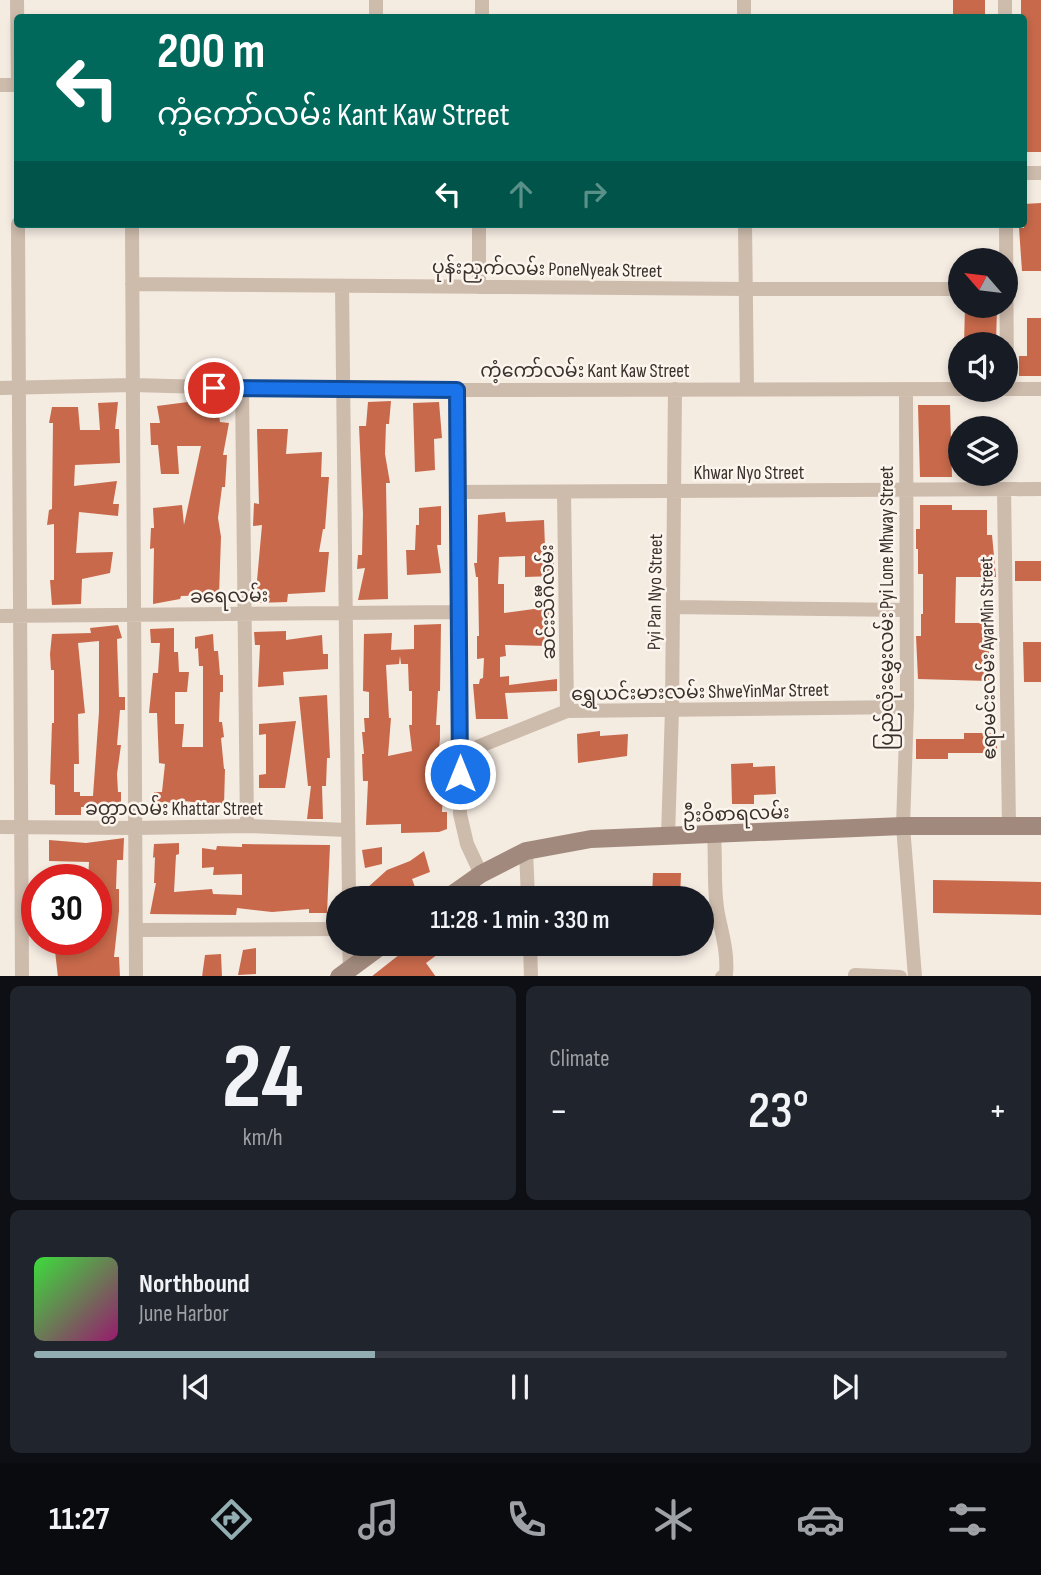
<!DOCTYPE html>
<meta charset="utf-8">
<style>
:root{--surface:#171b24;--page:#20242c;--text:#f1f3f6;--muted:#9ea1a6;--line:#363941;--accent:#92aeb2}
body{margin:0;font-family:"Sofia Sans Condensed","Noto Sans Myanmar",sans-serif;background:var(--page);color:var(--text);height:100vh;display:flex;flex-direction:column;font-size:26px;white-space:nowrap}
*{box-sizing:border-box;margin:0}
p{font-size:23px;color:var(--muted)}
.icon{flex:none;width:38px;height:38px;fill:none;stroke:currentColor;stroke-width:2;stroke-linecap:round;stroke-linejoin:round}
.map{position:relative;height:976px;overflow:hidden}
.sheet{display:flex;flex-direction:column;gap:10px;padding:10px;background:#0d0f14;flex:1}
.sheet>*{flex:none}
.hud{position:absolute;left:14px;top:14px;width:1013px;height:214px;border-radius:7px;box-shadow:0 4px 10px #0003;background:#00695c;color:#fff;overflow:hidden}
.needle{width:46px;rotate:298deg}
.tools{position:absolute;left:948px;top:248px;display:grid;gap:14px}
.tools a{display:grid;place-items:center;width:70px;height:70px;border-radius:50%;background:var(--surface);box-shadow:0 4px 10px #0003;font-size:35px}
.speed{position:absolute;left:21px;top:864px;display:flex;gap:14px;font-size:35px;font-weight:700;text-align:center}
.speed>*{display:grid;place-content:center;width:91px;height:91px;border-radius:50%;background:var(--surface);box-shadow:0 4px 10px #0003;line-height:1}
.speed .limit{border:10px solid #d22;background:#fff;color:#111}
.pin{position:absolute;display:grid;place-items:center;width:60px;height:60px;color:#fff;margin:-30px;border:4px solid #fff;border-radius:50%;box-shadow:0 2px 7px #0007}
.me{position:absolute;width:77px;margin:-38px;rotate:0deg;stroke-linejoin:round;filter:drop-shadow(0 0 5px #0008)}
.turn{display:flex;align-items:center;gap:24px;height:147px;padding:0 28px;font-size:32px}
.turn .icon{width:91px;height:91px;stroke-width:2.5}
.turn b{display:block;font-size:49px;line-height:60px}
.lanes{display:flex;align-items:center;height:66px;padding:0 28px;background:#0003;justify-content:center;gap:35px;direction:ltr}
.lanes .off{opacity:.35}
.big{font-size:52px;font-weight:600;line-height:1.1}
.sheet .tile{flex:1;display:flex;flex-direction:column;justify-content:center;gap:10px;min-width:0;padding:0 24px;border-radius:10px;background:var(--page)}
.sheet .dial{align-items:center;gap:0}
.dial b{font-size:91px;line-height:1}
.song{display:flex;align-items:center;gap:21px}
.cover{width:84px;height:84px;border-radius:10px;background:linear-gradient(135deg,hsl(120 70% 55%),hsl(320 70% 35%))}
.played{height:7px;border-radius:4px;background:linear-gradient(90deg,var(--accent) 35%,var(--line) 35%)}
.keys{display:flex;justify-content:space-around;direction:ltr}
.heat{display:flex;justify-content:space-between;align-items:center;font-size:38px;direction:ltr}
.sheet .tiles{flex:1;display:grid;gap:10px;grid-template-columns:1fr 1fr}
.tile:last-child{grid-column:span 2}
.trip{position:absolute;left:326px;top:886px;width:388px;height:70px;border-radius:35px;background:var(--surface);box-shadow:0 4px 10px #0003;font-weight:600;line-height:70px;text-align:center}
.tabs{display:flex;height:112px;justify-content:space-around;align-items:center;background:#090b0e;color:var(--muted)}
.tabs .icon{width:49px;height:49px}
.tabs .current{color:var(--accent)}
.tabs b{font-size:32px;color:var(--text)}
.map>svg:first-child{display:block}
.building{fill:#c8694b;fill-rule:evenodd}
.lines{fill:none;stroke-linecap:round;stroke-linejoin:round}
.minor{stroke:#cdbbac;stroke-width:14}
.secondary{stroke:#a18a7d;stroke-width:18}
.route-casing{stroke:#114b97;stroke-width:18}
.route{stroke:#1a73e8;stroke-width:12}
.labels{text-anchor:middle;stroke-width:5;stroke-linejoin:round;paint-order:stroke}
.street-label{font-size:19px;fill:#3b302b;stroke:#fbf5ee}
</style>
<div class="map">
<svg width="1041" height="977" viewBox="0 0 1041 977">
<rect width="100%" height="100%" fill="#f4ebe1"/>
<path class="building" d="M953 0H985V18H953Z
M1021 0H1041V152H1024L1026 17H1021Z
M1041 203V271H1022L1019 228H1024V204Z
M965 306H997L996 345H964Z
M1027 318H1041V376H1019V356H1027Z
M391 401 389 424H386L385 454 390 483H386L388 599 358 600 365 568 357 569 358 555H362L363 514 359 426H366L368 402Z
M118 402 115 429H119L120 463 75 465 74 486 117 481 113 504H119L118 516 79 512 76 553 113 552 110 573 82 579 81 604 52 605 50 580H54V524L47 525 49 510 52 509 53 423H49L52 407H78L80 430H100L98 403Z
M188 402V404L217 403 220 422 229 423 223 455H227L225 487H222L218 518 221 537 219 595 181 596 180 599 153 604 154 548 150 549 151 528H154L153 508 182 505 184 525 201 446H177L179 474H161L158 445H151L150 423H160L157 406Z
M439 402 442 438 434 439 435 470 415 472 413 403Z
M918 405H950L952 477H920Z
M257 429H288L286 454 322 452 321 477H329L325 529H323L319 552H329L325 592 288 594 287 602 255 603 262 525 253 526 254 503 259 504Z
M920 505H952V510H987V535H992L996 577H956L955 623H995V643H989V681L918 679 916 636H921V614H923V574H918V549H916V529H920Z
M441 506V545H437L441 573 407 575 406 550H415L416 525H419V508Z
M505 512 506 522 544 520 545 547H554V576L525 577V556L499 557 498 584H504V613L549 607 548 646 505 645 506 656 500 657V677L509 676V685L557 679V691L505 693 508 719H476L473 684H479L480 679 483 678 484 658 477 659V636H479L478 577H476L474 563H477L478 515Z
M1015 561H1041V581H1015Z
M441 624 440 691H438L436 725H440V739L436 776 444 777 442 812H447V829L439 832 401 833V824L366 825 368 781H363L362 754H364L362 732H365L364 718H369V692L363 691 364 634 392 633 391 650 414 649V625ZM400 656 401 664H408L409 691H412V725H409L412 751 388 756 391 718H389L386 665 399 664Z
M118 625 122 638 117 639 119 697H125V710H120L117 745H121L117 774 118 792H121V807H81V815H55V785L50 784 52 723H54V670H51L50 654 52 634 91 633 90 628ZM99 641V712L93 796H80V792H74V764H79L78 714 85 713 78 643Z
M174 628V652H178L179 672H189L187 692H175V724H184L182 747H203V666H199L198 648 195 649V637L213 634 214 651H218L220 675H223V692H220L219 722H222L224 737 221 738 224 769H225L224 805 183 801V803L155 802 154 792H162L165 764 159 763 157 713H149L153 673H158L160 643H151L150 629Z
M286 631V640L322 635 323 654H328V669L283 672 284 685 258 687 260 645H255L254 632Z
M1023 642H1041V682H1024Z
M327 695 330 758H327L326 786H322L323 819H307L311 786H308L299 697Z
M296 721 285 788H259V775L266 774V734L259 735V724Z
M600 731V736L628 734 627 756 578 763 577 734Z
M964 733H997V753H948V759H916V739H964Z
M753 763V767L775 766 776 794 754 795V804H732L731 764Z
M124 838 123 860H117L116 889H119V911L114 957H119L120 977H58L55 951H52L53 940H96V880H88L89 862 49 861V840L86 843Z
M179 843V854L176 855 174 892 212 889 213 894 242 895V874L213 875 214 867 202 868V848L216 850 217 846 242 847V844L330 845 327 913H309V909L272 912 237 908 236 915 150 914 156 883H154L155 857 153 858 154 844Z
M382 847V864L365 868 362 850Z
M424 851 430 872 412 879 415 887 394 898H371L366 889 387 870 410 861Z
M653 873H681L680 898H652Z
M933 880 1041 882V915L933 913Z
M414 943H453L426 963 436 977H371Z
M256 948V974L238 975 243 950Z
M221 954 222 977H202L205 955Z"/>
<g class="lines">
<path class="minor" d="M17 0 18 87
M376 0V18
M744 0V18
M1005 0V18
M482 18V0
M0 85H17
M1024 173H1041
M18 224 22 977
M132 224 136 977
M745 224 747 389
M1006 224 1007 389
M132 284 746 289H961
M342 286 349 898
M479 287V224
M0 388 133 385 242 388 458 390 961 389
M242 388 247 826
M1006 389H1041
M458 390 460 814 467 844 481 874
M906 390 907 707 903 826 915 977
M1004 489 1009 827
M458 492 1041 489
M564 492 567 711
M673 607 906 610
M0 616 458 612
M460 754 567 711 907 707
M0 827 135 828 247 826 348 830
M714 835C716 861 713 889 718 914 722 934 728 953 726 974L722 977
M668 837 672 709 675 389
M526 851 528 898
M136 930 338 929
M349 943 350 968
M530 943 531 977
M855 975 900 977"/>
<path class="secondary" d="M447 898 481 874 526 851 591 839 903 826H1041
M339 977 385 943"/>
</g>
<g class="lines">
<defs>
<path id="route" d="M214 388 457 390 460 774"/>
</defs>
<use href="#route" class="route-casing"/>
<use href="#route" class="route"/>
</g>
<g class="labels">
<g class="street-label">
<text transform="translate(547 268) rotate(1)" y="7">ပုန်းညှက်လမ်း PoneNyeak Street</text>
<text x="585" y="377">ကံ့ကော်လမ်း Kant Kaw Street</text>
<text x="749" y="479">Khwar Nyo Street</text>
<text transform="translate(654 592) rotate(-89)" y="7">Pyi Pan Nyo Street</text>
<text transform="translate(229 595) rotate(-1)" y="7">ခရေလမ်း</text>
<text transform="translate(547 602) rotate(-91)" y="7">ဆင်းသိင်္ဂီလမ်း</text>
<text transform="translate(886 608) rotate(-90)" y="7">ပြည်လုံးမွှေးလမ်း Pyi Lone Mhway Street</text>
<text transform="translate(987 658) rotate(-91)" y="7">ဧရာမင်းလမ်း AyarMin Street</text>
<text transform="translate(700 691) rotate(-1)" y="7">ရွှေယင်းမားလမ်း ShweYinMar Street</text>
<text x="174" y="815">ခတ္တာလမ်း Khattar Street</text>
<text transform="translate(736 813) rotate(-2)" y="7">ဦးဝိစာရလမ်း</text>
</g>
</g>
</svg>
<div class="tools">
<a><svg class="needle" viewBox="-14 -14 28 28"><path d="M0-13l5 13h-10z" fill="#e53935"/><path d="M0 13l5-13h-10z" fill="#9ea1a6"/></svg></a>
<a><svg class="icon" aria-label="sound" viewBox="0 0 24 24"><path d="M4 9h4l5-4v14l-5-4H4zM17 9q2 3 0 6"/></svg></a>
<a><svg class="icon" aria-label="layers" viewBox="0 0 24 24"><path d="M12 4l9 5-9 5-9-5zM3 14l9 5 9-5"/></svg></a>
</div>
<div class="speed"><div class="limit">30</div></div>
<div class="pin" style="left:214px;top:388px;background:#d93025"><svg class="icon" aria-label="arrive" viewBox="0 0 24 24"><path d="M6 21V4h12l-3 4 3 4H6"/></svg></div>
<svg class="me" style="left:460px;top:774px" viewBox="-20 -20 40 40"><circle r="17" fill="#1a73e8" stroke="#fff" stroke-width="3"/><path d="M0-11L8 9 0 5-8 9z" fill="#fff"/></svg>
<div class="trip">11:28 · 1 min · 330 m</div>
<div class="hud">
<div class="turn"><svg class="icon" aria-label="left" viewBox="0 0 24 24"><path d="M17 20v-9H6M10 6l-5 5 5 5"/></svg><div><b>200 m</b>ကံ့ကော်လမ်း Kant Kaw Street</div></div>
<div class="lanes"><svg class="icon" aria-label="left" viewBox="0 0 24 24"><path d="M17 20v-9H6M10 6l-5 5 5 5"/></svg><svg class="icon off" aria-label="ahead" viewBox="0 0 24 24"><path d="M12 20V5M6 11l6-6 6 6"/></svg><svg class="icon off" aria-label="right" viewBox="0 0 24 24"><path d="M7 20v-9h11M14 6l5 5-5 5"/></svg></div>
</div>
</div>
<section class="sheet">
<div class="tiles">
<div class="tile dial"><b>24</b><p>km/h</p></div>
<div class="tile"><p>Climate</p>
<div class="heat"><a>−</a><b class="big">23°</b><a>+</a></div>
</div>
<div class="tile">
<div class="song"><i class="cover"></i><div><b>Northbound</b><p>June Harbor</p></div></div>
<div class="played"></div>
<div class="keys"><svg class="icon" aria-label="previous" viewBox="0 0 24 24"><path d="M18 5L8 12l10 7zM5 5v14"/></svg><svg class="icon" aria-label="pause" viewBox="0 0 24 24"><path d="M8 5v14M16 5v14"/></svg><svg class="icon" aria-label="next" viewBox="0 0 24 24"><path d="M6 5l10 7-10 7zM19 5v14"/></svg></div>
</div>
</div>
</section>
<nav class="tabs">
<b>11:27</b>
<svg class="icon current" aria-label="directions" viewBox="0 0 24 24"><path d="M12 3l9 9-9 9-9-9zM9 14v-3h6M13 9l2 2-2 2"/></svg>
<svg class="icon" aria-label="music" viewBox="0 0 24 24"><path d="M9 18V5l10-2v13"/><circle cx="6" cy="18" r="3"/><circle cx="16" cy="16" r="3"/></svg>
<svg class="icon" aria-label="phone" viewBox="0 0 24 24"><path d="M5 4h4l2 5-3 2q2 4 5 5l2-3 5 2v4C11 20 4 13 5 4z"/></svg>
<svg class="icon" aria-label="climate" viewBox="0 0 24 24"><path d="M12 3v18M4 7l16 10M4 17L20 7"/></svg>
<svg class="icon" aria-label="car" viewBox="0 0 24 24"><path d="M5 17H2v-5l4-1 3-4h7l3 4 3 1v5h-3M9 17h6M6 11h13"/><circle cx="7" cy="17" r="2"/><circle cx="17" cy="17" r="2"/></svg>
<svg class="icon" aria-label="filters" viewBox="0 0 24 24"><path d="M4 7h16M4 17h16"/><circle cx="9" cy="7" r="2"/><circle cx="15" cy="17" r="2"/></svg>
</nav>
